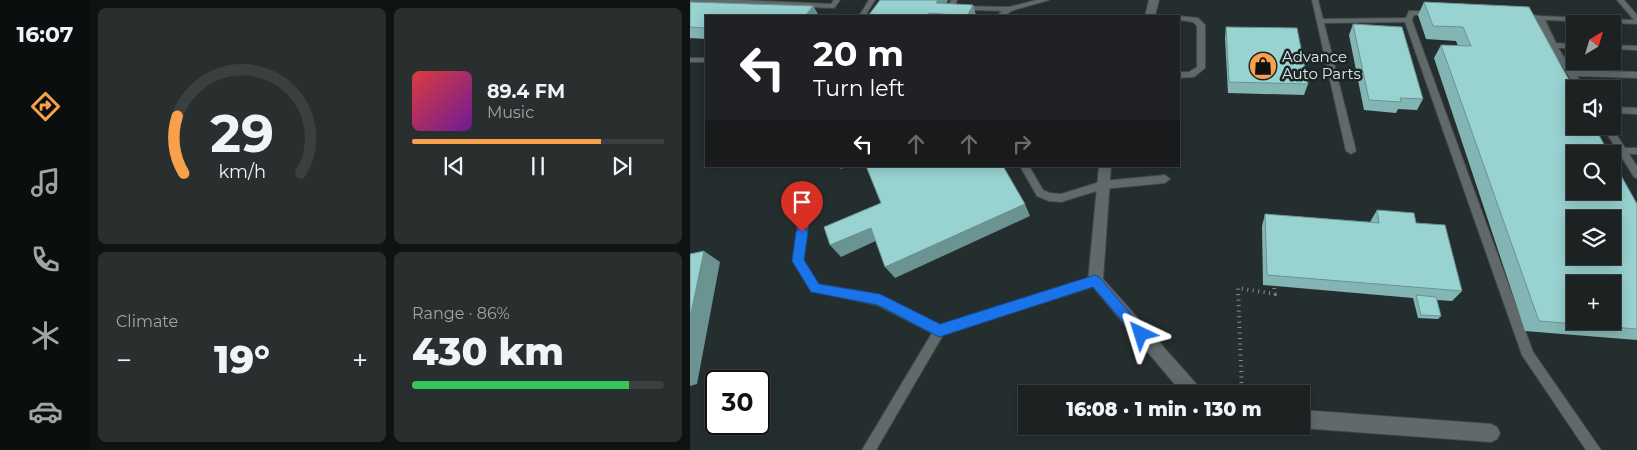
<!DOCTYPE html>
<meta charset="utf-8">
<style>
:root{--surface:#1c2222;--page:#292f2f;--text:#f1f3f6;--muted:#a0a4a5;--line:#3a3f40;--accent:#f8a04b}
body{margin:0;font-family:Montserrat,sans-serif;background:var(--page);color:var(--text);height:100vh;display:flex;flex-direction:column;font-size:19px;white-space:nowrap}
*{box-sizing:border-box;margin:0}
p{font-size:16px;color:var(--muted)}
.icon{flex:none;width:28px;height:28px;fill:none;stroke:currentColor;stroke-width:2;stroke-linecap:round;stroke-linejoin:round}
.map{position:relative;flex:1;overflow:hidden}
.panel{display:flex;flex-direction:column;gap:8px;padding:8px;background:#0f1313;width:600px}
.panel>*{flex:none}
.guide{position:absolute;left:15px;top:15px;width:475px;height:152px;border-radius:0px;box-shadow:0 2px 12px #0003,0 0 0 1px var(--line);background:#202124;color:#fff;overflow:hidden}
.needle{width:32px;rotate:38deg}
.fabs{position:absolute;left:876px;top:15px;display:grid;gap:10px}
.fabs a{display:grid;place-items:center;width:55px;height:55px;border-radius:0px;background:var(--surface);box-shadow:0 2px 12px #0003,0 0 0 1px var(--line);font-size:25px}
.speed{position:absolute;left:15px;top:370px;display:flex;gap:10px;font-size:25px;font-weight:700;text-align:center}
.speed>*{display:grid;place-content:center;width:65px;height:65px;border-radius:50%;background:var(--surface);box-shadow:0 2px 12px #0003,0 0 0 1px var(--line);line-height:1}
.speed .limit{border:2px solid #111;border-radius:8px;background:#fff;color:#111}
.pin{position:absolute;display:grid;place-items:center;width:42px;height:42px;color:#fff;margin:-51px -21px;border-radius:50% 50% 50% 0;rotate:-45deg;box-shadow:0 0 5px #0007}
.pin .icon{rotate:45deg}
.me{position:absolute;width:55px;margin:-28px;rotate:319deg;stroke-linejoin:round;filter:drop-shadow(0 0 4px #0008)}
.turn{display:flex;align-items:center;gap:18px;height:105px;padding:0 25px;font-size:22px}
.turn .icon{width:65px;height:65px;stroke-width:2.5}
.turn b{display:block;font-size:35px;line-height:42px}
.lanes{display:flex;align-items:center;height:48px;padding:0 25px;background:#0003;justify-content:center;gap:25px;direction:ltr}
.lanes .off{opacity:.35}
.big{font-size:38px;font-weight:800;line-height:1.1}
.panel .tile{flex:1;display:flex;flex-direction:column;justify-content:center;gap:8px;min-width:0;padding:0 18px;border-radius:8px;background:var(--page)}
.panel .dial{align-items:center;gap:0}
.dial svg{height:130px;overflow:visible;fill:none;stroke:var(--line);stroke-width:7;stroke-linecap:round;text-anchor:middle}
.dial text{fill:var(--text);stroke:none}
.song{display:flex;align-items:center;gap:15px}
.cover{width:60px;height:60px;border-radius:8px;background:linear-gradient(135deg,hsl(0 70% 55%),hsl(280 70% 35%))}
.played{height:5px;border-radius:2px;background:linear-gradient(90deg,var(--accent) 75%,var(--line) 75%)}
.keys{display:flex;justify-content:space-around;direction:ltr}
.heat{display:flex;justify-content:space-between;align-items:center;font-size:28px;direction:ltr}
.charge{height:8px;border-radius:4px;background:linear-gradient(90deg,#34c759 86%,var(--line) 0)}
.panel .tiles{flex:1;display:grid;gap:8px;grid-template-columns:repeat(2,1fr)}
.trip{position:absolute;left:328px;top:385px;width:292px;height:50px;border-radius:0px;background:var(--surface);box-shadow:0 2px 12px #0003,0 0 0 1px var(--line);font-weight:800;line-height:50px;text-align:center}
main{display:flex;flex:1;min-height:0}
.tabs{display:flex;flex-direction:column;width:90px;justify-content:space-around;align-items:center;background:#0b0e0e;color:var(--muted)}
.tabs .icon{width:35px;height:35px}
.tabs .current{color:var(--accent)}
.tabs b{font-size:22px;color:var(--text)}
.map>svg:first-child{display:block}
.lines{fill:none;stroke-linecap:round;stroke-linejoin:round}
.service-casing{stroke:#414948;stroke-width:2}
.minor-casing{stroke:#414948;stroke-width:2}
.path{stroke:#888f8f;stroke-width:4;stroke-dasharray:1 4.5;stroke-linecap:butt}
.service{fill:#606a6a;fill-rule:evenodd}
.minor{fill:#606a6a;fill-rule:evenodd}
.wall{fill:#83b5b4}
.shaded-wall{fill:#6a9392}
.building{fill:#98d2d1;stroke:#6a9392;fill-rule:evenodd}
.route{fill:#1a73e8;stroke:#114b97}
.labels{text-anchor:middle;stroke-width:5;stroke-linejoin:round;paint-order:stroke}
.far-poi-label{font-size:15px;fill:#e1e7e7;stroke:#1b2524;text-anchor:start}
</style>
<main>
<nav class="tabs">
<b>16:07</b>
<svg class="icon current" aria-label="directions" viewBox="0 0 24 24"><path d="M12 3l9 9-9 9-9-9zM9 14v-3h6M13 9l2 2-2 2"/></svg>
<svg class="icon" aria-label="music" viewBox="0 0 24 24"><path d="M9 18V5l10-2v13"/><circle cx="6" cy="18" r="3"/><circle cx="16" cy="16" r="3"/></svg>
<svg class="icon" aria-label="phone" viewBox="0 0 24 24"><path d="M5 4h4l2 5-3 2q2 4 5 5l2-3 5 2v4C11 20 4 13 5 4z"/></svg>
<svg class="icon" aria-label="climate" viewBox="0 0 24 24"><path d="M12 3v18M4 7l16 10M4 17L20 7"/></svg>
<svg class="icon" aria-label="car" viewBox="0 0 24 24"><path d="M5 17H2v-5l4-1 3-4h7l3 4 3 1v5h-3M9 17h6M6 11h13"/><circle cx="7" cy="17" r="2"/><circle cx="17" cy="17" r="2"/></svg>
</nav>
<section class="panel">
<div class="tiles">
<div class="tile dial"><svg viewBox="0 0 100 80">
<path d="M14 69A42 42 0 1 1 86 69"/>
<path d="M14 69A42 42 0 0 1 10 34" stroke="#f8a04b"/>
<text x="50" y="56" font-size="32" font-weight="700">29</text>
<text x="50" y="72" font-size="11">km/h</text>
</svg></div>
<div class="tile">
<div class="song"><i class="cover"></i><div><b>89.4 FM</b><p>Music</p></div></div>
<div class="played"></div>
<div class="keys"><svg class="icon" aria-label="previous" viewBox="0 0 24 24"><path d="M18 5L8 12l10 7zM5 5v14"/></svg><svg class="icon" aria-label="pause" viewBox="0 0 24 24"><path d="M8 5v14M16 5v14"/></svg><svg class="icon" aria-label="next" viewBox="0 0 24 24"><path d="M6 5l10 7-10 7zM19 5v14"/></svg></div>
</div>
<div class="tile"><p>Climate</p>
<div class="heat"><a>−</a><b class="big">19°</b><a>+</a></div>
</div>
<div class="tile"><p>Range · 86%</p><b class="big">430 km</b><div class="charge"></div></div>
</div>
</section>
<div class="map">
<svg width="947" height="450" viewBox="0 0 947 450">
<rect width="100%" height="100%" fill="#252e2e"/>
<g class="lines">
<defs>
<path id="service" d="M0 0H50L141 4 144 0H150L145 7 143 8 0 2Z
M179 0H185L175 16H169Z
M261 0H267L265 6 319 7 347 0H359L321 11 315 16H307L312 11 259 9 257 8Z
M622 0H628L633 19 716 18 719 11H742L746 13 742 15H724L722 20 843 352 911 450H896L832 355 715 22 634 23 666 151 661 154 656 151Z
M927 0H934L947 15V24L855 20 866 43 885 44V48H868L883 70 947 72V78L887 76 895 89H887L859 45 847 20 831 17 827 15 831 13 850 16 944 20Z
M487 16H489L508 18 515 25V68L504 77 489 78V72H499L507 67V26L503 22 489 20V16Z
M922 45 947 46V50L922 49Z
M0 58H16V62H0Z
M922 107 947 108V114L922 113Z
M912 126H921L935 148H947V154H939L947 166V178L944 177Z
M330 166H339L353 190 360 193 371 194 413 181 475 175 480 179 475 183 413 189 371 202 359 201 347 196Z
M114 213 117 214 119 217 113 260 128 284 189 295 250 325 405 276 409 278 410 281 409 284 405 286 253 335 186 450H172L242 333 187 305 121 291 103 261 109 217 111 214Z"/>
<path id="minor" d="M459 0H469L465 16H455Z
M409 166H421L413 279 510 388 512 394H493L398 281Z
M611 410 801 424 807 427 810 433 807 439 801 442 611 428 608 426H611Z"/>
</defs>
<use href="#service" class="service-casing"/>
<use href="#minor" class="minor-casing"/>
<path class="path" d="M552 394 548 288 585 294 584 286"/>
<use href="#service" class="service"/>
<use href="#minor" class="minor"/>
</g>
<path class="wall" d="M258 0 256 4 283 5 286 16H178Z
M0 2 123 6 129 16H16V39L0 38Z
M734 2 839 7 947 204V340L835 331 744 58 751 45 768 46 766 41 736 39 728 15Z
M663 24 733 99 727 110 708 109 706 113 674 110 659 35Z
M536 27 618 84 614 95 538 93 535 38Z
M687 210 726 223 772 291 762 301 747 300 751 316 748 319 728 318 723 298 573 285 572 226 575 214 680 222Z"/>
<path class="shaded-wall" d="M248 0H258L250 14 246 3Z
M283 5 286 16H277Z
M123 6 129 16H115Z
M149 166H159L151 169Z
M335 204 340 216 205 278 195 267Z
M181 228 190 239 151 257 140 245Z
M14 251 30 262 7 384 0 386V318Z"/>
<path class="building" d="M190 0H248L246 3 283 5 277 16 239 13 237 16H178Z
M0 2 123 6 115 16H16V28L0 27Z
M734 2 839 7 885 91V126H904L919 154H885V191H922V160L947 204V329L849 321 751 45 781 46 773 27 743 26ZM885 219H922V256H885ZM885 284H922V321H885Z
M663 24 712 27 733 99 710 98 711 102 679 100Z
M536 27 607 28 618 84 539 82Z
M176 166H313L335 204 195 267 181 228 140 245 134 227 191 203Z
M687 210 724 213 726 223 755 225 772 291 577 275 575 214 689 223Z
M14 251 0 318V254Z
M726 295 746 297 751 316 731 315Z"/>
<path class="route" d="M112 227 116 229 118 232 114 260 129 284 190 294 250 324 405 275 409 277 458 334 456 338 451 340 447 338 403 287 249 337 188 305 121 292 102 261 106 232 108 229Z"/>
<defs>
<symbol id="shop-disc" viewBox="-11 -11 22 22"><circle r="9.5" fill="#f8a04b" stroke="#1b2524"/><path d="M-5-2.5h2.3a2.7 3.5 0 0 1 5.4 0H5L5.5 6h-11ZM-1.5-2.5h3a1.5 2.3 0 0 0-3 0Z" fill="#111"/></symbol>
</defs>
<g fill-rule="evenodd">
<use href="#shop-disc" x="557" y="50" width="32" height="32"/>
</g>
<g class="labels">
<g class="far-poi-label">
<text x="592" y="62">Advance<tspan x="592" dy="17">Auto Parts</tspan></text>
</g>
</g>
</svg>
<div class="fabs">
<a><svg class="needle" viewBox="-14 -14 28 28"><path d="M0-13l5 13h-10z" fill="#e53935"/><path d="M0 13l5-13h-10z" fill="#a0a4a5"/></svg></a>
<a><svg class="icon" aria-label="sound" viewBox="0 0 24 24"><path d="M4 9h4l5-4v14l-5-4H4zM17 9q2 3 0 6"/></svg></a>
<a><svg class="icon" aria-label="search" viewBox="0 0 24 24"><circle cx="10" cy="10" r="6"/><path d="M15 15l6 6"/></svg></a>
<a><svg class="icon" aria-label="layers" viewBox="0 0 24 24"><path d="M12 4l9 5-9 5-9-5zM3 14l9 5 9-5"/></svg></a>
<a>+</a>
</div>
<div class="speed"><div class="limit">30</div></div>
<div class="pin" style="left:112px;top:232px;background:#d93025"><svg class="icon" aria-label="arrive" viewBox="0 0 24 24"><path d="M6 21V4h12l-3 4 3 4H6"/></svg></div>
<svg class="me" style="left:451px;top:334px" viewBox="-20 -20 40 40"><path d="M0-17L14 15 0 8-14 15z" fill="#1a73e8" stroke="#fff" stroke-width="4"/></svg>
<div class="trip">16:08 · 1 min · 130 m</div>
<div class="guide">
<div class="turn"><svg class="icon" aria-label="left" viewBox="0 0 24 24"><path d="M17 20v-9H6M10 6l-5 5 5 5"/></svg><div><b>20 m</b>Turn left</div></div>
<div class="lanes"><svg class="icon" aria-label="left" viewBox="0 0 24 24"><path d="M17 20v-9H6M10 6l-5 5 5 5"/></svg><svg class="icon off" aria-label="ahead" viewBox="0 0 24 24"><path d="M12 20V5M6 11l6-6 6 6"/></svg><svg class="icon off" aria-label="ahead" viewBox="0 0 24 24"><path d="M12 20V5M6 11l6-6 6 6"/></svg><svg class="icon off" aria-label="right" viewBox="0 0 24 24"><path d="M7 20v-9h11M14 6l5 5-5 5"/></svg></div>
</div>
</div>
</main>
